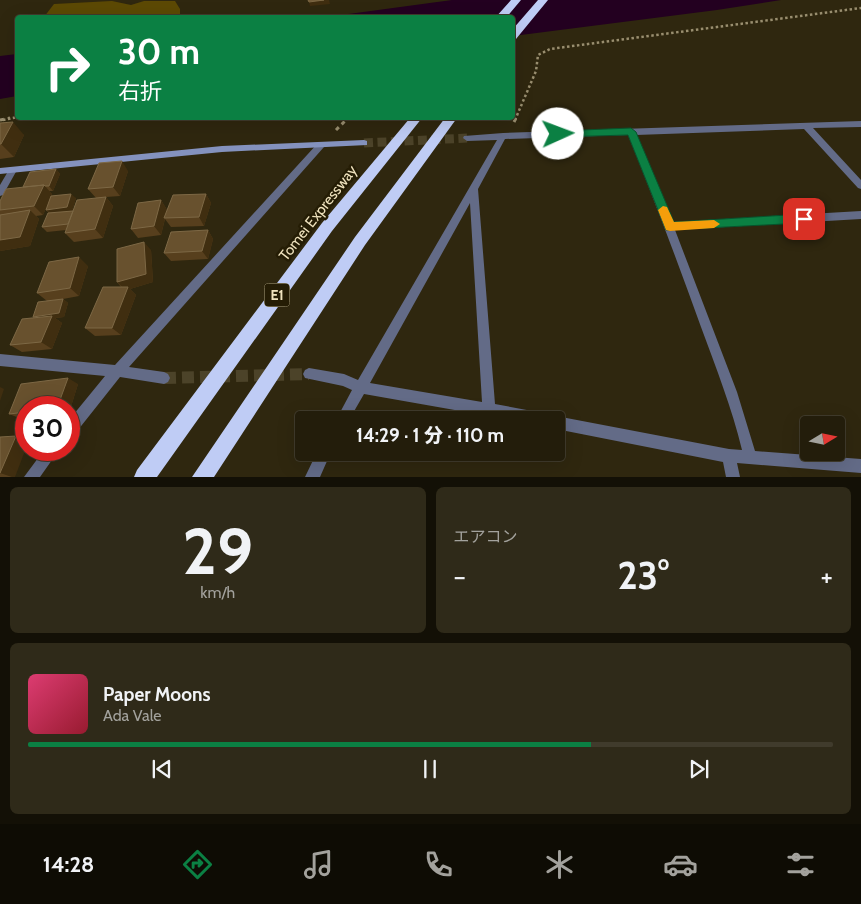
<!DOCTYPE html>
<html lang="ja">
<meta charset="utf-8">
<style>
:root{--surface:#231d0b;--page:#2f2a19;--text:#f1f3f6;--muted:#a3a29d;--line:#403b2c;--accent:#0b8043}
body{margin:0;font-family:Cabin,"Noto Sans JP",sans-serif;background:var(--page);color:var(--text);height:100vh;display:flex;flex-direction:column;font-size:19px;white-space:nowrap}
*{box-sizing:border-box;margin:0}
p{font-size:16px;color:var(--muted)}
.icon{flex:none;width:28px;height:28px;fill:none;stroke:currentColor;stroke-width:2;stroke-linecap:round;stroke-linejoin:round}
.map{position:relative;height:477px;overflow:hidden}
.details{display:flex;flex-direction:column;gap:10px;padding:10px;background:#131006;flex:1}
.details>*{flex:none}
.banner{position:absolute;left:15px;top:15px;width:500px;height:105px;border-radius:5px;box-shadow:0 5px 20px #0002,0 0 0 1px var(--line);background:#0b8043;color:#fff;overflow:hidden}
.needle{width:32px;rotate:80deg}
.fabs{position:absolute;left:800px;top:416px;display:grid;gap:10px}
.fabs a{display:grid;place-items:center;width:45px;height:45px;border-radius:5px;background:var(--surface);box-shadow:0 5px 20px #0002,0 0 0 1px var(--line);font-size:25px}
.speed{position:absolute;left:15px;top:396px;display:flex;gap:10px;font-size:25px;font-weight:700;text-align:center}
.speed>*{display:grid;place-content:center;width:65px;height:65px;border-radius:50%;background:var(--surface);box-shadow:0 5px 20px #0002,0 0 0 1px var(--line);line-height:1}
.speed .limit{border:8px solid #d22;background:#fff;color:#111}
.pin{position:absolute;display:grid;place-items:center;width:42px;height:42px;color:#fff;margin:-21px;border-radius:10px;box-shadow:0 2px 8px #0006}
.me{position:absolute;width:55px;margin:-28px;rotate:88deg;stroke-linejoin:round;filter:drop-shadow(0 0 4px #0008)}
.turn{display:flex;align-items:center;gap:18px;height:105px;padding:0 20px;font-size:22px}
.turn .icon{width:65px;height:65px;stroke-width:2.5}
.turn b{display:block;font-size:35px;line-height:42px}
.big{font-size:38px;font-weight:800;line-height:1.1}
.details .card{flex:1;display:flex;flex-direction:column;justify-content:center;gap:8px;min-width:0;padding:0 18px;border-radius:8px;background:var(--page)}
.details .dial{align-items:center;gap:0}
.dial b{font-size:65px;line-height:1}
.song{display:flex;align-items:center;gap:15px}
.cover{width:60px;height:60px;border-radius:8px;background:linear-gradient(135deg,hsl(340 70% 55%),hsl(350 70% 35%))}
.played{height:5px;border-radius:2px;background:linear-gradient(90deg,var(--accent) 70%,var(--line) 70%)}
.keys{display:flex;justify-content:space-around;direction:ltr}
.heat{display:flex;justify-content:space-between;align-items:center;font-size:28px;direction:ltr}
.details .tiles{flex:1;display:grid;gap:10px;grid-template-columns:1fr 1fr}
.card:last-child{grid-column:span 2}
.trip{position:absolute;left:295px;top:411px;width:270px;height:50px;border-radius:5px;background:var(--surface);box-shadow:0 5px 20px #0002,0 0 0 1px var(--line);font-weight:800;line-height:50px;text-align:center}
.tabs{display:flex;height:80px;justify-content:space-around;align-items:center;background:#0e0c04;color:var(--muted)}
.tabs .icon{width:35px;height:35px}
.tabs .current{color:var(--accent)}
.tabs b{font-size:22px;color:var(--text)}
.map>svg:first-child{display:block}
.green{fill:#5c4904}
.water{fill:#230020}
.lines{fill:none;stroke-linecap:round;stroke-linejoin:round}
.street-tunnel{stroke:#4c4329;stroke-width:12;stroke-dasharray:12 6;stroke-linecap:butt}
.secondary-tunnel{stroke:#4c4329;stroke-width:9;stroke-dasharray:9 4.5;stroke-linecap:butt}
.path-far1{stroke:#998e6f;stroke-width:2.5;stroke-dasharray:2.5 2.5;stroke-linecap:butt}
.path{stroke:#998e6f;stroke-width:3;stroke-dasharray:4 4;stroke-linecap:butt}
.street{fill:#636b87;fill-rule:evenodd}
.secondary{fill:#8492be;fill-rule:evenodd}
.highway{fill:#bfccf5;fill-rule:evenodd}
.wall{fill:#573f1d}
.shaded-wall{fill:#402e10}
.building{fill:#68512e;stroke:#7d6845}
.route{fill:#0b8043;stroke:#07532c}
.slow{fill:#f59e0b}
.labels{text-anchor:middle;stroke-width:5;stroke-linejoin:round;paint-order:stroke}
.shield{fill:#251d05;stroke:#b3a886;stroke-width:1}
.shield-label{font-size:14px;font-weight:bold;fill:#f0e3be}
.street-label{font-size:15px;fill:#f0e3be;stroke:#251d05}
</style>
<div class="map">
<svg width="861" height="477" viewBox="0 0 861 477">
<rect width="100%" height="100%" fill="#2f270f"/>
<path class="green" d="M112 1 131 5 144 1H175L180 9V17H44L54 4Z"/>
<path class="water" d="M452 0H781L717 10 513 36 512 18H319Z
M17 54V96L0 99V56Z"/>
<g class="lines">
<path class="street-tunnel" d="M164 378 309 374"/>
<path class="secondary-tunnel" d="M364 143 467 138"/>
<path class="path-far1" d="M3 120 18 117
M346 120 348 118
M515 120 536 71 538 55 550 49 861 8"/>
<path class="path" d="M0 120 10 118
M514 122 516 118
M336 130 348 118"/>
<path class="street" d="M861 121V127L813 128 861 180V189L858 188 804 129 636 135 672 222 861 211V219L675 230 737 392 755 451 861 459V473L737 463 740 477H726L723 462 556 429V420H512L364 394 349 420H336L352 390 343 386 305 378 303 374 305 370 309 368 344 374 358 380 497 140 467 141 463 138 464 136 503 133ZM628 135C654 199 678 263 701 327 716 368 732 408 742 450L729 449 556 416 553 417 548 414 495 404 478 189 505 139ZM470 203 482 402 370 383Z
M321 142 325 145 324 147 129 367 164 372 168 374 170 378 168 382 164 384 120 377 74 435 69 437V420L105 376 0 366V354L115 365 318 143Z
M13 167 17 170 3 195 0 196V185L10 168Z
M44 450H59L40 477H24Z
M317 452H331L320 477H305Z"/>
<path class="secondary" d="M364 140 367 141V145L222 152 0 174V168L222 146Z"/>
<path class="highway" d="M511 0H521L506 18H495Z
M538 0H548L516 39 512 40V30Z
M410 118H422L332 231 157 477H134L137 470 322 223Z
M445 118H457L365 245 214 477H192L355 237Z"/>
</g>
<path class="wall" d="M0 123 24 135 14 157 0 159Z
M56 169 60 174 53 191H49L52 194 51 196 76 198 72 211 96 198 88 189 128 171 120 196 106 197 113 206 103 238 74 242 65 233 66 230 47 232 42 227 49 213 46 210 49 201 43 215 36 216 39 219 30 246 0 251V201L23 187Z
M206 194 211 203 204 226 171 227 165 219 161 235 138 238 131 229 161 200 167 210 165 217Z
M208 230 213 239 208 259 171 261 164 253Z
M151 250 153 282 130 289 136 295 121 335 95 336 85 328 121 287 117 282Z
M88 266 79 296 63 299 68 303 64 317 55 318 62 323 52 349 22 352 10 345 47 301 37 293Z
M78 384 69 413V408H26V419H22L9 414Z
M0 437 15 477H0Z"/>
<path class="shaded-wall" d="M324 0H329L330 4 310 6 309 2Z
M13 122 24 135 14 157 1 144Z
M122 161 128 171 120 196 113 187Z
M56 169 60 174 53 191 49 186Z
M44 185 52 194 43 215 34 206Z
M71 194 76 198 72 211 51 214 46 210Z
M206 194 211 203 204 226 199 217Z
M106 197 113 206 103 238 95 229Z
M161 200 167 210 161 235 154 226Z
M30 210 39 219 30 246 0 251V240Z
M208 230 213 239 208 259 202 251Z
M144 242 151 250 153 282 130 289 136 295 121 335 112 328 125 290 117 282Z
M79 257 88 266 79 296 70 288Z
M63 299 68 303 64 317 55 318 62 323 52 349 41 342 33 317Z
M68 378 78 384 69 413V408H57Z
M0 387 4 389 0 401Z
M16 436 26 440V448L15 477H12L0 473Z"/>
<path class="building" d="M308 0H324L309 2Z
M13 122 1 144H0V123Z
M122 161 113 187 88 189 99 163Z
M56 169 49 186H45L44 185 23 187 30 172Z
M44 185 34 206 0 210V201L6 189Z
M71 194 67 207 46 210 51 196Z
M206 194 199 217 164 218 173 195Z
M106 197 95 229 65 233 77 200Z
M161 200 154 226 131 229 138 203Z
M30 210 20 237 0 240V215Z
M73 211 68 224 42 227 48 213Z
M208 230 202 251 164 253 171 232Z
M144 242 146 274 117 282V249Z
M79 257 70 288 37 293 49 262Z
M103 287H128L112 328H85Z
M63 299 59 313 33 317 38 302Z
M52 316 41 342 10 345 22 319Z
M68 378 57 408H26V412L9 414 21 384Z
M16 436 0 473V437Z"/>
<path class="route" d="M631 128 636 132 674 222 804 214 809 219 804 223 666 230 628 135 558 137 553 134 558 131Z"/>
<path class="slow" d="M663 206 667 207 674 222 714 220 720 224 714 228 670 231 666 230 658 210Z"/>
<g class="labels">
<rect class="shield" x="264.5" y="283.5" width="25" height="23" rx="4"/>
<g class="shield-label">
<text x="277" y="300">E1</text>
</g>
<g class="street-label">
<text transform="translate(318 213) rotate(-52)" y="5">Tomei Expressway</text>
</g>
</g>
</svg>
<div class="fabs">
<a><svg class="needle" viewBox="-14 -14 28 28"><path d="M0-13l5 13h-10z" fill="#e53935"/><path d="M0 13l5-13h-10z" fill="#a3a29d"/></svg></a>
</div>
<div class="speed"><div class="limit">30</div></div>
<div class="pin" style="left:804px;top:219px;background:#d93025"><svg class="icon" aria-label="arrive" viewBox="0 0 24 24"><path d="M6 21V4h12l-3 4 3 4H6"/></svg></div>
<svg class="me" style="left:558px;top:134px" viewBox="-20 -20 40 40"><circle r="19" fill="#fff"/><path d="M0-13L10 11 0 6-10 11z" fill="#0b8043"/></svg>
<div class="trip">14:29 · 1 分 · 110 m</div>
<div class="banner">
<div class="turn"><svg class="icon" aria-label="right" viewBox="0 0 24 24"><path d="M7 20v-9h11M14 6l5 5-5 5"/></svg><div><b>30 m</b>右折</div></div>
</div>
</div>
<section class="details">
<div class="tiles">
<div class="card dial"><b>29</b><p>km/h</p></div>
<div class="card"><p>エアコン</p>
<div class="heat"><a>−</a><b class="big">23°</b><a>+</a></div>
</div>
<div class="card">
<div class="song"><i class="cover"></i><div><b>Paper Moons</b><p>Ada Vale</p></div></div>
<div class="played"></div>
<div class="keys"><svg class="icon" aria-label="previous" viewBox="0 0 24 24"><path d="M18 5L8 12l10 7zM5 5v14"/></svg><svg class="icon" aria-label="pause" viewBox="0 0 24 24"><path d="M8 5v14M16 5v14"/></svg><svg class="icon" aria-label="next" viewBox="0 0 24 24"><path d="M6 5l10 7-10 7zM19 5v14"/></svg></div>
</div>
</div>
</section>
<nav class="tabs">
<b>14:28</b>
<svg class="icon current" aria-label="directions" viewBox="0 0 24 24"><path d="M12 3l9 9-9 9-9-9zM9 14v-3h6M13 9l2 2-2 2"/></svg>
<svg class="icon" aria-label="music" viewBox="0 0 24 24"><path d="M9 18V5l10-2v13"/><circle cx="6" cy="18" r="3"/><circle cx="16" cy="16" r="3"/></svg>
<svg class="icon" aria-label="phone" viewBox="0 0 24 24"><path d="M5 4h4l2 5-3 2q2 4 5 5l2-3 5 2v4C11 20 4 13 5 4z"/></svg>
<svg class="icon" aria-label="climate" viewBox="0 0 24 24"><path d="M12 3v18M4 7l16 10M4 17L20 7"/></svg>
<svg class="icon" aria-label="car" viewBox="0 0 24 24"><path d="M5 17H2v-5l4-1 3-4h7l3 4 3 1v5h-3M9 17h6M6 11h13"/><circle cx="7" cy="17" r="2"/><circle cx="17" cy="17" r="2"/></svg>
<svg class="icon" aria-label="filters" viewBox="0 0 24 24"><path d="M4 7h16M4 17h16"/><circle cx="9" cy="7" r="2"/><circle cx="15" cy="17" r="2"/></svg>
</nav>
